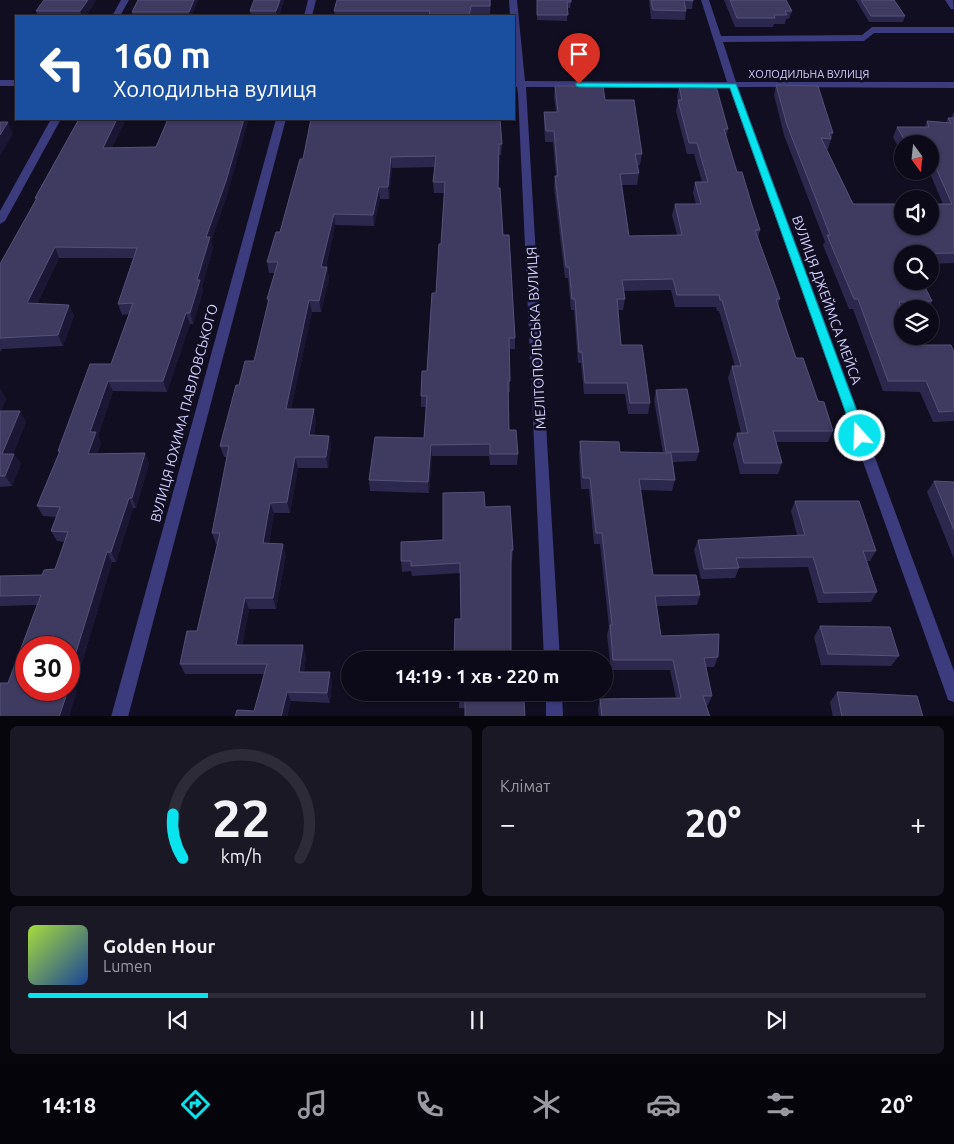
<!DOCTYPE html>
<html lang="uk">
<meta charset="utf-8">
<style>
:root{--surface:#0c0a18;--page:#1a1825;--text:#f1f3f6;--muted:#9a9aa2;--line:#2c2b37;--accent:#09e3ee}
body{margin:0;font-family:Ubuntu,sans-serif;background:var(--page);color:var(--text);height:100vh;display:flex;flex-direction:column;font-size:19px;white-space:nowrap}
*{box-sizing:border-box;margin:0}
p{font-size:16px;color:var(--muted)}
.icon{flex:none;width:28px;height:28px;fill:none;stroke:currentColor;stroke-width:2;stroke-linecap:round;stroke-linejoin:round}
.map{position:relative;height:716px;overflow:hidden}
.details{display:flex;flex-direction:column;gap:10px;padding:10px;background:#07060d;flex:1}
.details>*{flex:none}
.top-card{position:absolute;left:15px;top:15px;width:500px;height:105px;border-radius:0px;box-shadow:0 1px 4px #0004,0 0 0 1px var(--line);background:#1a4fa0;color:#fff;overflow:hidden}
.needle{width:32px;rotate:165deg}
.fabs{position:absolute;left:894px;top:135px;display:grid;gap:10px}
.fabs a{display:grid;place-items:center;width:45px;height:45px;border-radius:50%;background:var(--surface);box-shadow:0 1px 4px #0004,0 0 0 1px var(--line);font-size:25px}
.speed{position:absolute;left:15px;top:636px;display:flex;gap:10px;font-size:25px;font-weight:700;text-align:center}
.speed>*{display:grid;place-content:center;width:65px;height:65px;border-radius:50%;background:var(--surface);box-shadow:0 1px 4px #0004,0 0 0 1px var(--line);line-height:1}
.speed .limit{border:8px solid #d22;background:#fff;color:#111}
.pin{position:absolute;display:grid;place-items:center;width:42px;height:42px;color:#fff;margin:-51px -21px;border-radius:50% 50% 50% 0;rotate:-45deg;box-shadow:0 0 5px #0007}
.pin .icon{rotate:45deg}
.me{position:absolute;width:55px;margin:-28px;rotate:340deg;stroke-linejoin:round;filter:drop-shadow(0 0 4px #0008)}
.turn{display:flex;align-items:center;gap:18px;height:105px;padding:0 15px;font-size:22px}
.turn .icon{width:65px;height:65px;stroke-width:2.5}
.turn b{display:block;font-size:35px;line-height:42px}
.big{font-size:38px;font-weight:700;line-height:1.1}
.details .card{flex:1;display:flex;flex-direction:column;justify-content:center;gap:8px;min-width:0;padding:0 18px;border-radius:8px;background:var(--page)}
.details .dial{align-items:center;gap:0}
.dial svg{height:130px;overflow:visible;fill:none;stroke:var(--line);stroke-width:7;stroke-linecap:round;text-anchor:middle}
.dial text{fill:var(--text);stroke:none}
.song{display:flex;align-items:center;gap:15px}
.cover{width:60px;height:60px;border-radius:8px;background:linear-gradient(135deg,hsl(80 70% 55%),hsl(220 70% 35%))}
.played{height:5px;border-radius:2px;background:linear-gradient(90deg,var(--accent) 20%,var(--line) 20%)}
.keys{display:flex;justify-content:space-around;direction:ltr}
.heat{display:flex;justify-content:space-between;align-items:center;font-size:28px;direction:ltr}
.details .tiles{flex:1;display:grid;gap:10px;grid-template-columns:1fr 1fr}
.card:last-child{grid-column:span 2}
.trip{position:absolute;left:341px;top:651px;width:272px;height:50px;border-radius:25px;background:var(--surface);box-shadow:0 1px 4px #0004,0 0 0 1px var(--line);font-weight:700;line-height:50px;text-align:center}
.menu{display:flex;height:80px;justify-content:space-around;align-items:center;background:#05040a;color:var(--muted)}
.menu .icon{width:35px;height:35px}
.menu .on{color:var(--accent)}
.menu b{font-size:22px;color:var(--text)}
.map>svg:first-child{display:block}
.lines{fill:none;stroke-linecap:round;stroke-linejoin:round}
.minor{fill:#3b3b7d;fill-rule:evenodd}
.wall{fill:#2c284d}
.shaded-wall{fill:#1a1633}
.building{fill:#3e3a60;stroke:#555179}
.route{fill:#09e3ee;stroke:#06949b}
.labels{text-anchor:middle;stroke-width:5;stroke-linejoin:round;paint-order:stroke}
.far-street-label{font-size:11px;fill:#d2cffd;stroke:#100e20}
.street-label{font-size:14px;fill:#d2cffd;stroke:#100e20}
</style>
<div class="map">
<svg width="954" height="717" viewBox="0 0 954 717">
<rect width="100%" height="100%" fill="#100e20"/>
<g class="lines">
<path class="minor" d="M121 0H129L120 16H112Z
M308 0H316L312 16H304Z
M509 0H517L525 81 727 82 701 0H709L721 36 862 35 872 27H954V33H874L864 41 723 42 736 82H954V88L738 87 954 671V702L948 700 946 694 729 87H526L560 660H544L518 94 517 87H514V81H516L514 71V16H510Z
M945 0H953L954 9H951Z
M0 80H16V86H0Z
M51 119H61L5 221 0 224V211Z
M276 119H286L128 717H111Z
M546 692H562L563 717H546Z"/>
</g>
<path class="wall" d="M96 0 86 16H38L36 11Z
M138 0H198L191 16H133L132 12Z
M284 0 279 16H251L250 11Z
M491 0 490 14H471L470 16H335L334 11Z
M537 0 571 2 570 8H567V21L537 20Z
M649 0H693V1L692 9H686V11L685 20 651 19Z
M724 0H786L792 11 789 19H786L785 24H774L773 27H735Z
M856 0H894L905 16 903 22H869Z
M776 85 833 133 828 149H826L853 204H943L929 171H930V144H902V154L893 137 897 127H925L927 121 946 122 948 118H951L954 111V263L930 264V254H902L932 301 929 309H902V336L918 345 954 352V421L933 422 920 392 883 391 853 309H849L823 245 825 242 784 135 774 95Z
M555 86 605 100 642 154 640 165H637L639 173 637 185H621L629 236 677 235 672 215 675 204H696L693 193 695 182H702L694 154H687L676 111 678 101 677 97 679 86 728 129 726 137 737 172 760 230 758 238 780 299 778 306 796 358 833 431 828 442H776L782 463 778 474H740L733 444 737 433H741L728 378 732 366H735L719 311H717L716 307H675L671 290 624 291 625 299 623 310H618L621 345 650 403 648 414H628L625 394H584L581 363H578L574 310H571L568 278H565L554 187 555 176H556L553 142H545L544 123V112H556L554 97Z
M79 119H126L112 147 228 192 211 241 213 248 202 286 203 291 193 324H190L167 392 113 391 98 436 101 443 97 454 145 453 149 464 136 508H133L116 562H112L74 689 77 692 8 683 37 605 0 606V576L42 575 55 569 65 542 57 541 51 531 56 517 43 516 37 506 59 454 58 451 111 364 129 314 122 315 118 304 133 258H59L37 304 69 305 74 316 63 346 2 349 0 352V264L36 200 35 198Z
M502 144 501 155H499L498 188 515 338V349H509L510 381V392H508L509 430 518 454 517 465H490L489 456H432L429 493 370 491 369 480 424 438 426 407H421V396L427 371 436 293 441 244 445 193H434L433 182 435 167 392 168 389 199H380L374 226 335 225 326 267H327L329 279 321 312H312L291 409 316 420 314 436H329L331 447 328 468H298L290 513H274L269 543 286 554 276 609H249L242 645 306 655 304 672 332 682 330 703 291 701 287 717H235L254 711 264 674H185L180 664 197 631 217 544H216L212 533 227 457H224L220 446 239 385 254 361 268 303 267 299 275 273H269L267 262 280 232 300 159Z
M0 389 6 399 1 411H20L26 422 13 454H14L21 464 12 486 0 487Z
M656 390 699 452 696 461 673 462 675 480 672 491 640 490 653 575 700 595 697 605 657 606 661 636 718 657 714 667H706L712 696 708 705H706L710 717H599L598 709 600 699 676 698 670 670H611L607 635 609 627 600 544H594L589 489H581L579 453 580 441 620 452 663 453 654 400Z
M934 481 954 482V559L927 492Z
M795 501 876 551 870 561H867L877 592 871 602 818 603 808 567 739 568 735 578 701 579 694 550 698 540 797 535 791 511Z
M485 507 513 550 512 560 511 561V660H454L461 619 460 573 412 576 411 571 402 572 401 561 443 540Z
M820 626 899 656 891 666 821 665 814 637Z
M415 692H504V699L465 708H459V700L416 701Z
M837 692 923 717H833L830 702Z"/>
<path class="shaded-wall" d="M88 0H96L86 16H82L80 11Z
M194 0H198L191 16H190L189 12Z
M280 0H284L279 16H277L276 11Z
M117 119H126L107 158 103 148Z
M244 119H249L228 192 211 241 213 248 202 286 203 291 193 324 190 313 206 237Z
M8 122 13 134 0 156V135Z
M391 157 392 168 389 199 388 187Z
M379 187 380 199 374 226 373 215Z
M334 214 335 225 323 278 321 267Z
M55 247 59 258 32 314 27 303Z
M327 267 329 279 321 312 319 301Z
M309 300 312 312 289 420 286 409Z
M69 305 74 316 63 346 58 335Z
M186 313 190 324 167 392 163 381Z
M108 381 113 391 98 436 101 443 94 464 88 454 90 432Z
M0 389 6 399 0 413Z
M314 409 316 420 312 447 309 435Z
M20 411 26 422 9 464 2 454Z
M329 436 331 447 328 468 326 457Z
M431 445 432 456 429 493 428 482Z
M145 453 149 464 136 508 132 498Z
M14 454 21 464 12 486 5 476Z
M295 457 298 468 290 513 287 502Z
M129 498 133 508 116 562 111 552Z
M270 503 274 513 267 554 263 543Z
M283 544 286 554 276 609 273 598Z
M107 552 112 562 74 689 77 692 69 717H59L68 690H69V675Z
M245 598 249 609 241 655 236 645Z
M303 645 306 655 303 682 299 672Z
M330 672 332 682 330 703 327 693Z
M287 692 291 701 287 717H281Z"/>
<path class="building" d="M44 0H88L80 11H36Z
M138 0H194L189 12H132Z
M254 0H280L276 11H250Z
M337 0H490V6H471L469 16H429L430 11H334Z
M537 0H571V2H567L568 15H537Z
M651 0H693V1L684 0 686 11 653 10Z
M730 0H786L792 11H785L787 15H774L775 18H737Z
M861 0H894L905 16H871Z
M776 85 818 86 833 133H829L831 139 821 138 853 204H902V226H930V204H952L931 157H930V144H907L897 127H929L927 121 951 123 948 118H954V253L902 254V281H922L932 301 899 302 902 310V336H914L918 345H951L954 352V411L939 412 926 381H888L858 299H854L827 235H830L787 125Z
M555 86H603L605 100H634L642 154H635L639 173 620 174 629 236 682 235 675 204H701L695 182H708L697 143H689L678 100H682L679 86H716L728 129H724L737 172H742L751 202 760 230H755L780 299H776L796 358H803L818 401 824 402 833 431H773L782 463H744L737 433H748L732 366H741L722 300H720L719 295H677L673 279 622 280 625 299H617L621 345H642L650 403H630L627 383H585L582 352H579L575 299H572L569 267H566L555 176H558L554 131H546L544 112H558Z
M79 119H117L103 148 156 147 168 119H244L226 181 206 237H210L197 280H200L190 313H186L163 381H108L90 432H96L88 454 145 453 132 498H129L111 552H107L69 675V648H26V690H68L59 717H0V683H8L41 595 0 596V576L42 575 44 570 55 569 68 532 51 531 60 507 37 506 60 451H58L90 364H111L133 303 118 304 137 248 55 247 27 303 69 305 58 335 0 338V264L37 198H35Z
M311 119H500L502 144H499L498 188H500L503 235H509L515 338H509L510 381H508L509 430H516L518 454H490V444L431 445 428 482 369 480 375 437 424 438 427 396H421L422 371H427L432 293H436L439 244H441L445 182H433L436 156 391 157 388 187H379L373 215 334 214 321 267H327L319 301 309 300 286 409H314L309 435 329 436 326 457H295L287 502 270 503 263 543 283 544 273 598H245L236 645H303L299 672H330L327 693 287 692 281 717H235L237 710 254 711 267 664H180L187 631H197L220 533H212L229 446H220L236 385H239L245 361H254L269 299H267L278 262H267L276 232H280L300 159H303Z
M0 122H8L0 135Z
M687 389 699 452H666L656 390Z
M0 411H20L2 454H14L5 476H0Z
M580 441 619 442 620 452 671 453 675 480 639 479 653 575H696L700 595 655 596 661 636 719 634 718 657 704 658 712 696H703L710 717H602L600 699 681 698 673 660H613L610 625H612L602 533H596L590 478H583Z
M934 481 954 482V530Z
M484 492 485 507 510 506 513 550H511V658H501V660H454L455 619H461L460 563 411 566V561H401V542L443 540V493Z
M795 501H859L876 551H863L877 592 824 593 813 557 736 558 739 568 704 569 698 540 805 535Z
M820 626 890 627 899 656 828 654Z
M459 692H502V699H524L525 717H465V699H459Z
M837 692 917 696 923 717H842Z"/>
<path class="route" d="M576 83 736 84 866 436 865 439H856L854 436 730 88 579 87 576 86Z"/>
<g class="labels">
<g class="far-street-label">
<text x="809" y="78">ХОЛОДИЛЬНА ВУЛИЦЯ</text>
</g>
<g class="street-label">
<text transform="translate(827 300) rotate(70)" y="5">ВУЛИЦЯ ДЖЕЙМСА МЕЙСА</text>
<text transform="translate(536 338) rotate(-93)" y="5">МЕЛІТОПОЛЬСЬКА ВУЛИЦЯ</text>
<text transform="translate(184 413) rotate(-75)" y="5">ВУЛИЦЯ ЮХИМА ПАВЛОВСЬКОГО</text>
</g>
</g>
</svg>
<div class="fabs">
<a><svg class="needle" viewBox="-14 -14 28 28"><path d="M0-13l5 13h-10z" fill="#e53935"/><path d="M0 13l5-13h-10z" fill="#9a9aa2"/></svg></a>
<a><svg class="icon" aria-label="sound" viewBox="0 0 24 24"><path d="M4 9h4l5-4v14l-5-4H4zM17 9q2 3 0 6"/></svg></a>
<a><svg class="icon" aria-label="search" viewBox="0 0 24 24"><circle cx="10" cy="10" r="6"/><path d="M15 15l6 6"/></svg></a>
<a><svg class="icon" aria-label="layers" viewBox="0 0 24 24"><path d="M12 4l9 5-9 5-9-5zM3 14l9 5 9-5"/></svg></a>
</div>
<div class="speed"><div class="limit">30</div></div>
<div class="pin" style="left:579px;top:84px;background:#d93025"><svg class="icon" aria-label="arrive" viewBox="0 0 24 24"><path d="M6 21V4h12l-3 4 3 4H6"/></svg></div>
<svg class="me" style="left:860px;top:436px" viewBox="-20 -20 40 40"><circle r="17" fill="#09e3ee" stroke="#fff" stroke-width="3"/><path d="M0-11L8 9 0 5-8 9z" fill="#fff"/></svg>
<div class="trip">14:19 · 1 хв · 220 m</div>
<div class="top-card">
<div class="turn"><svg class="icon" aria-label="left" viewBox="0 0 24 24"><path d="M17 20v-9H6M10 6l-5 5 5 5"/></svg><div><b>160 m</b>Холодильна вулиця</div></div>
</div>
</div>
<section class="details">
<div class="tiles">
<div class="card dial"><svg viewBox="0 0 100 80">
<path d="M14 69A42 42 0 1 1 86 69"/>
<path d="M14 69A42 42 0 0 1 8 42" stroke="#09e3ee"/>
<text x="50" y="56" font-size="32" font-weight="700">22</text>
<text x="50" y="72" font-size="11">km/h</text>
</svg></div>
<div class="card"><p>Клімат</p>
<div class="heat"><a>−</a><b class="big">20°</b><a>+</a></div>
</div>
<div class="card">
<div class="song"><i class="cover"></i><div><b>Golden Hour</b><p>Lumen</p></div></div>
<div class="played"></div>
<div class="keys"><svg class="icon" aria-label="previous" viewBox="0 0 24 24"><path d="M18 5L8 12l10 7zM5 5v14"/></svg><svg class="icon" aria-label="pause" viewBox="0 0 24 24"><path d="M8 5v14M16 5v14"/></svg><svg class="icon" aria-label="next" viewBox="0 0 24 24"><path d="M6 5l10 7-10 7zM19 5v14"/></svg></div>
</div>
</div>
</section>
<nav class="menu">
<b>14:18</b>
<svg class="icon on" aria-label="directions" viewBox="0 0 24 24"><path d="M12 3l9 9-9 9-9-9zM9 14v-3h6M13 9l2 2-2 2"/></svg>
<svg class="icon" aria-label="music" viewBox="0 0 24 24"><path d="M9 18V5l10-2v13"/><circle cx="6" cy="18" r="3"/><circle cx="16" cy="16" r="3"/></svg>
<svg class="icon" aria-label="phone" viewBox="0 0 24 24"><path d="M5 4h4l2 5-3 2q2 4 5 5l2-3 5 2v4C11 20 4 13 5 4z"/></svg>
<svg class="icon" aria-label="climate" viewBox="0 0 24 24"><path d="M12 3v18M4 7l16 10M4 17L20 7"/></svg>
<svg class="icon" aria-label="car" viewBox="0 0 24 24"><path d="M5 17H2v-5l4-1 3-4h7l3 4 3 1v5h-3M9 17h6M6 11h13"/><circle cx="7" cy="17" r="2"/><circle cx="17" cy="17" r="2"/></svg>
<svg class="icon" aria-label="filters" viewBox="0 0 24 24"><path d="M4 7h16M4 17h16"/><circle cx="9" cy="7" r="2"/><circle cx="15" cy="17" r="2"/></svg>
<b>20°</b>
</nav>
